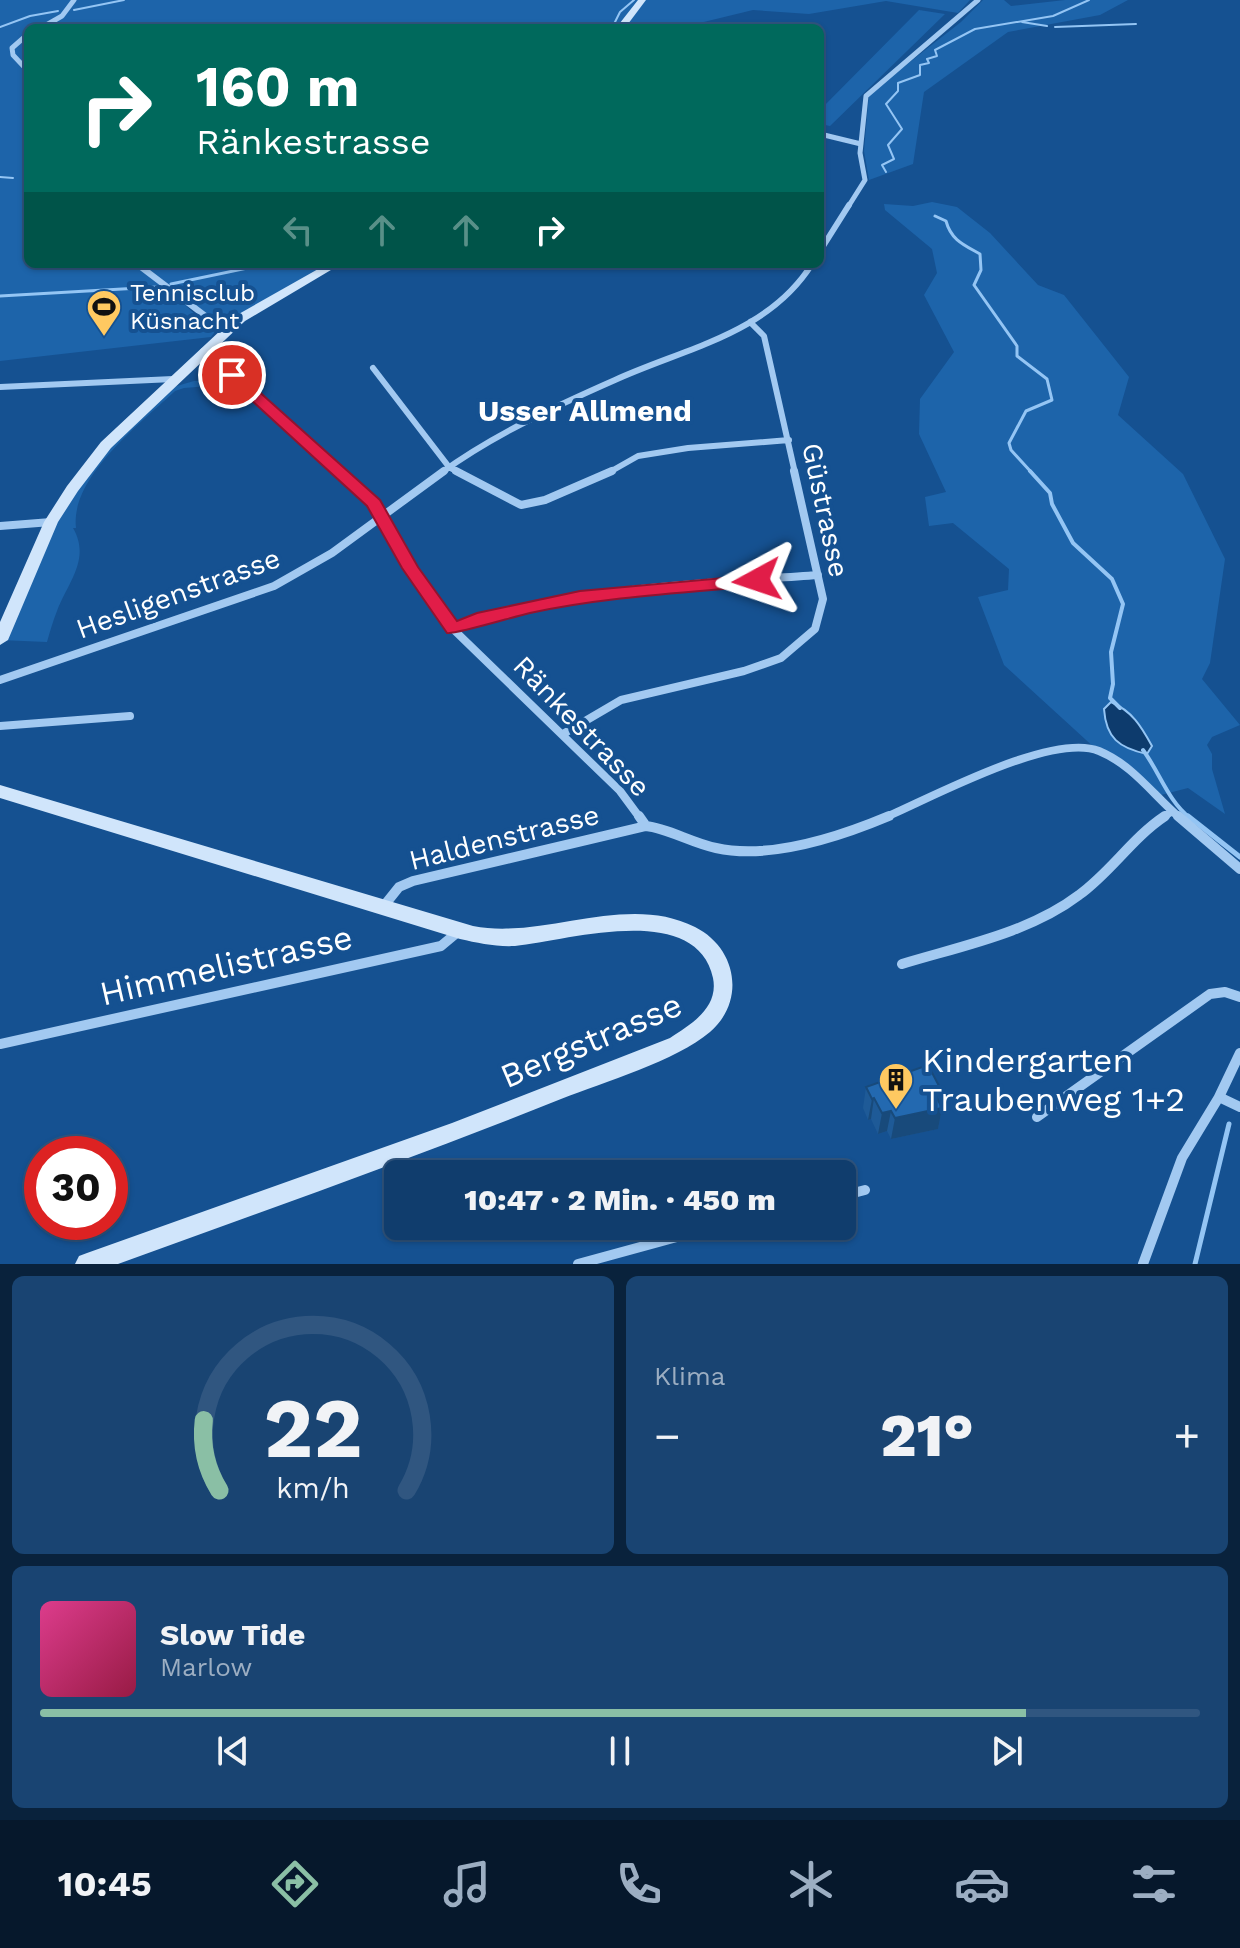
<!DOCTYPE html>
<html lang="de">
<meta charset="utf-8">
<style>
:root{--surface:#103d6d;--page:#194472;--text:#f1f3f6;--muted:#9caec2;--line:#305680;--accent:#8abfa5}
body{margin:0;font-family:"Work Sans",sans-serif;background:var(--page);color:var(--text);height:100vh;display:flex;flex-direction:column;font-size:30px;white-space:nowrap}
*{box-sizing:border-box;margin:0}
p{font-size:26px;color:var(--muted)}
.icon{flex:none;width:44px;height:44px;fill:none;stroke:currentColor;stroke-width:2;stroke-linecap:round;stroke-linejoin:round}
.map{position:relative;height:1264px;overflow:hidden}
.drawer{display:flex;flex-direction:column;gap:12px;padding:12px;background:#09223c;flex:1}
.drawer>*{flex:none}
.guide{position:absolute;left:24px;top:24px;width:800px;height:244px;border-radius:12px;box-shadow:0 2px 6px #0004,0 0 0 2px var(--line);background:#00695c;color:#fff;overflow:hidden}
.speed{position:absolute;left:24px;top:1136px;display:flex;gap:16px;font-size:40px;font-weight:700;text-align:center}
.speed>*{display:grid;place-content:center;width:104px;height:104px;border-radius:50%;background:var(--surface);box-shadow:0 2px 6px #0004,0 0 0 2px var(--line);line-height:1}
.speed .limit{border:12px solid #d22;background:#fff;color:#111}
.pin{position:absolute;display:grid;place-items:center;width:68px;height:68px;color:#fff;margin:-34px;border:4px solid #fff;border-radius:50%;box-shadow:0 2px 8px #0007}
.me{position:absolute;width:88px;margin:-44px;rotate:265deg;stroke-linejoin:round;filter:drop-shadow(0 0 6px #0008)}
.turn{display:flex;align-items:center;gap:28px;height:168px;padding:0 40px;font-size:36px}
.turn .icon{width:104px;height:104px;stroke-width:2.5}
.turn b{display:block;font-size:56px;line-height:68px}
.lanes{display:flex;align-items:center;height:76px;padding:0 40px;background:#0003;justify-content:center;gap:40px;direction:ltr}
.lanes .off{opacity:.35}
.big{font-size:60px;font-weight:800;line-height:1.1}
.drawer .card{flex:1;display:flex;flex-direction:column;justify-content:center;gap:12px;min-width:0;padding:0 28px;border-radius:12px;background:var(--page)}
.drawer .dial{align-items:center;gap:0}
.dial svg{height:208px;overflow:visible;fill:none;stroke:var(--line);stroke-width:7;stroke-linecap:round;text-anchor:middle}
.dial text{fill:var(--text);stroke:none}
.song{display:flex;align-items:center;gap:24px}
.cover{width:96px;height:96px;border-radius:12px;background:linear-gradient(135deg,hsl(330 70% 55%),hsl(340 70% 35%))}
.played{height:8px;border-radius:4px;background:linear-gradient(90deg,var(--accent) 85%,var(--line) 85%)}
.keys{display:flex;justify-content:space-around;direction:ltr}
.heat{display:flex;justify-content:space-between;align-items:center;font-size:44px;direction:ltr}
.drawer .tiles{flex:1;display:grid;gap:12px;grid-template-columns:1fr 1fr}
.card:last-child{grid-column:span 2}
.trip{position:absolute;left:384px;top:1160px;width:472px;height:80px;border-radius:12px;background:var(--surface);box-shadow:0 2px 6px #0004,0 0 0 2px var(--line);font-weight:800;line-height:80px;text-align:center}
.dock{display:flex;height:128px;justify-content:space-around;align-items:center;background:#06182c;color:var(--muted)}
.dock .icon{width:56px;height:56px}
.dock .on{color:var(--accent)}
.dock b{font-size:36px;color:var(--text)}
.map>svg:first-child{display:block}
.green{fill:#1d64aa}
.water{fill:#0d3b6d;stroke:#94c5f4;stroke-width:2}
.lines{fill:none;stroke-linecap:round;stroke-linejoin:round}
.stream-far3{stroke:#94c5f4;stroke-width:2}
.stream-far2{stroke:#94c5f4;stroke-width:3}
.stream-far1{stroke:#94c5f4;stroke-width:4}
.stream{stroke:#94c5f4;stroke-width:5}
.street-far3{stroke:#a2c9f1;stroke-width:5}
.street-far2{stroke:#a2c9f1;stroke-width:6}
.street-far1{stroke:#a2c9f1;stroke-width:8}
.street{stroke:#a2c9f1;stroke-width:10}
.secondary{fill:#d0e5fb;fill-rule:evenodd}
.wall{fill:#1e5a97}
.shaded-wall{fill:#184a7b}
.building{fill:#2369b0;stroke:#184a7b;stroke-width:2}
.route{fill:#e11d48;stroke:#92132f;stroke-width:2}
.labels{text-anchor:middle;stroke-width:8;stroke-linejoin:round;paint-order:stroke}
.far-poi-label{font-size:24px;fill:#fff;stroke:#155191;text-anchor:start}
.street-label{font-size:28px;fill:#fff;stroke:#155191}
.neighbourhood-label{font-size:30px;font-weight:bold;fill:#fff;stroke:#155191}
.near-street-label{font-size:34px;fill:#fff;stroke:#155191}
.near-poi-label{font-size:34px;fill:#fff;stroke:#155191;text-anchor:start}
</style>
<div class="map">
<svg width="1240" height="1264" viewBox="0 0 1240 1264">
<rect width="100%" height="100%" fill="#155191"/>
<path class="green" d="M0 0H970L958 13 886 1 809 14 753 10 679 28H28V264H335L230 327 213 322 185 305 199 318 217 329 211 337 0 361Z
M983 0H1004L1011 6 1065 0H1128L1100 15 1008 32 924 92 913 164 869 180 864 151 869 94 961 22Z
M919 10 945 14 830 126 820 124V110Z
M932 202 957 207 990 233 1038 285 1064 295 1129 377 1118 415 1183 474 1225 559 1210 663 1202 679 1240 725 1212 737 1207 745 1212 754V769L1225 814 1188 788 1157 796 1097 750 1004 665 978 597 1008 590 1009 569 953 523 929 526 925 497 946 492 919 434 920 399 954 352 924 295 937 273 932 249 885 210 884 204 913 206Z
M229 380 234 384 184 388 175 391C141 423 70 477 76 528H73C91 559 68 582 57 611 53 621 50 631 47 642L0 640 51 522 95 464 170 388 194 381Z"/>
<path class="water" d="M1111 702C1132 711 1141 726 1152 746L1147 754C1119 748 1106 738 1104 709Z"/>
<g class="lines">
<path class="stream-far3" d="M74 10 124 0
M1022 22 1047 26
M0 27 30 16 58 11
M1055 27 1136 24
M612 28 620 12 634 0
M886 172 882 165 894 159 888 145 902 129 886 104 898 91V83L920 75V65L929 63 927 59 937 56 935 50 975 29 1053 16 1089 0
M0 177 13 178
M24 177H28"/>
<path class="stream-far2" d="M935 216 946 221C951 240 964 245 980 254L981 270 974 285 1017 346V356L1047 379 1052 400 1026 411 1009 443 1011 450 1032 473
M171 284 267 264
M0 296 157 287"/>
<path class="stream-far1" d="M1030 471 1050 493 1052 504 1073 543 1112 579 1123 604 1111 652 1113 684 1110 698 1120 708
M1143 750C1160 773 1168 801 1190 818"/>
<path class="stream" d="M1188 816 1240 857
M1195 1264 1229 1124"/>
<path class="street-far3" d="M41 28 62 16 74 0
M28 34 12 48 13 55 28 71
M820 134 861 144
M848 207 865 180 860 153 866 96 978 0"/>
<path class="street-far2" d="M820 251 849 205
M137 264 212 321 230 327
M750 322 764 336 795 473
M203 351 340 473
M373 368 449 467 460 473
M0 387 173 379
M441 473C493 435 556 406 615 380 685 348 768 334 812 264
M608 473 638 456 688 448 789 440"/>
<path class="street-far1" d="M338 471 374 503 410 568 453 629 620 791 640 818
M456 471 521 505 545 500 612 471
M0 526 51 522
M453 629C571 587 695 584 818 575
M0 680 274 586 332 553 444 471
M0 726 130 716
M563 734 621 700 744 671 781 658 815 629 823 599 794 471
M884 818C931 798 1052 732 1099 751 1133 765 1153 795 1180 818
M1162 818 1172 811"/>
<path class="street" d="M639 816 646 826
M1178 816 1240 869
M383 907 399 887 413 881 646 826C667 828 692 843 716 848 770 860 839 837 889 816
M902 964C961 946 1029 933 1079 895 1111 872 1132 838 1165 816
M0 1044 441 946 459 931
M1219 1097 1240 1107
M1037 1117 1210 994 1225 992 1240 997
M842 1196 865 1190
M578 1264 717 1226
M1143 1264 1182 1158 1219 1097 1240 1053"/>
<path class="secondary" d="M638 0H646L625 28H616Z
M327 264H341L245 321 111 448 78 491 58 522 8 640 0 645V622L44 522 67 486 101 442 237 315Z
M0 785 473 926C545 940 626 892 695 927 737 948 746 1001 710 1032 676 1061 604 1082 561 1099 415 1158 266 1210 118 1264H75L79 1256 87 1253 452 1123 670 1038C691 1024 719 1008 713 978 696 900 567 941 515 946 496 947 478 943 460 939L0 798Z"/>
</g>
<path class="wall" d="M866 1087 942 1108 938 1129 891 1139 887 1131 878 1134 871 1119 868 1120 863 1108Z"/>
<path class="shaded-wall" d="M939 1086 934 1107 932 1088Z
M874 1098 871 1119 868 1120 872 1099Z
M942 1108 938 1129 891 1139 895 1118Z
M891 1111 887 1131 878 1134 882 1113Z"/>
<path class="building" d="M928 1065 939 1086 932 1088 942 1108 895 1118 891 1111 882 1113 874 1098 872 1099 866 1087Z"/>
<path class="route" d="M232 370 237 372 380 500 418 567 457 621 477 613 580 591 757 575 766 580 757 586C681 593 605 597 530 613 516 616 454 635 447 633L402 568 367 506 227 378 224 375Z"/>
<defs>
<symbol id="stadium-pin" viewBox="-11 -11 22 30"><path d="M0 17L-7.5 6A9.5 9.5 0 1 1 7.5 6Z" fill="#ffc961" stroke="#155191"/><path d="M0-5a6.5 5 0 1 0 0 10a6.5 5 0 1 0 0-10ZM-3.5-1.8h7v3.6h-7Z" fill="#111"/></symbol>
<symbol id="building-pin" viewBox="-11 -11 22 30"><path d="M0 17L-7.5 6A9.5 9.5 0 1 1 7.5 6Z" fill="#ffc961" stroke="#155191"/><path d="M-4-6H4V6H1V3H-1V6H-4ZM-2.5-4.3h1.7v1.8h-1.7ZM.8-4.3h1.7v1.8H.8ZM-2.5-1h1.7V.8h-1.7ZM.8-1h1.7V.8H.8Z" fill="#111"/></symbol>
</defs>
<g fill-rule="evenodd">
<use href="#stadium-pin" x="84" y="287" width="40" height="54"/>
<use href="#building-pin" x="876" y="1060" width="40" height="54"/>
</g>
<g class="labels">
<g class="far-poi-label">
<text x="130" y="301">Tennisclub<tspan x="130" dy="28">Küsnacht</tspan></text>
</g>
<g class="street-label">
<text transform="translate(826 510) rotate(78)" y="10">Güstrasse</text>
<text transform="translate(178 593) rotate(-20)" y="10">Hesligenstrasse</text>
<text transform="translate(582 726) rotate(46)" y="10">Ränkestrasse</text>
<text transform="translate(504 837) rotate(-14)" y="10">Haldenstrasse</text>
</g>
<g class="neighbourhood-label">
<text x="585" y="421">Usser Allmend</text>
</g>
<g class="near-street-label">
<text transform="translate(226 965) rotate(-13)" y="12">Himmelistrasse</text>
<text transform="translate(591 1040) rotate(-23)" y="12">Bergstrasse</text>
</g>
<g class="near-poi-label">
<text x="922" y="1072">Kindergarten<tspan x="922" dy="39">Traubenweg 1+2</tspan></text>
</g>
</g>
</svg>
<div class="speed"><div class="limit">30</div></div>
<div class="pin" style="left:232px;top:375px;background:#d93025"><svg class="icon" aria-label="arrive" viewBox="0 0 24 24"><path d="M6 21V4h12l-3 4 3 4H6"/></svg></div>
<svg class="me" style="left:757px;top:580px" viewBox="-20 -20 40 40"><path d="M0-17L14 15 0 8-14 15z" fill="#e11d48" stroke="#fff" stroke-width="4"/></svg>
<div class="trip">10:47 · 2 Min. · 450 m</div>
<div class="guide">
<div class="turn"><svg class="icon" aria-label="right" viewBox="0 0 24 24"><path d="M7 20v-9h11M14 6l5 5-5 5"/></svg><div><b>160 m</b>Ränkestrasse</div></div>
<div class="lanes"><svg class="icon off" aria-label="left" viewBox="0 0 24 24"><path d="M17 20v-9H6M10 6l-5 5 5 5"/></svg><svg class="icon off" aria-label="ahead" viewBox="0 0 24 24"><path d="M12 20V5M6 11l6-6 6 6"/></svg><svg class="icon off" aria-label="ahead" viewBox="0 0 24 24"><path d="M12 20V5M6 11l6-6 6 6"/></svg><svg class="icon" aria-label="right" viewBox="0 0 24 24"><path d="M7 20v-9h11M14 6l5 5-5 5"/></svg></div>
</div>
</div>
<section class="drawer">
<div class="tiles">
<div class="card dial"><svg viewBox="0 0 100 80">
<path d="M14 69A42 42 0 1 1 86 69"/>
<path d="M14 69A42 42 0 0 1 8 42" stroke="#8abfa5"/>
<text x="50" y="56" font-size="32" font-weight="700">22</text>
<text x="50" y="72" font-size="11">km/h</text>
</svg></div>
<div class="card"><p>Klima</p>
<div class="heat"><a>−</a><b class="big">21°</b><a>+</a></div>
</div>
<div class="card">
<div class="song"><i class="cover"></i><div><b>Slow Tide</b><p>Marlow</p></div></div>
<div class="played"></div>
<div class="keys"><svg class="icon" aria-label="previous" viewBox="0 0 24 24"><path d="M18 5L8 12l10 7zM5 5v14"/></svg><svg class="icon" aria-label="pause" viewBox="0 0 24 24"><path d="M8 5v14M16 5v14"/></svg><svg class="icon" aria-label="next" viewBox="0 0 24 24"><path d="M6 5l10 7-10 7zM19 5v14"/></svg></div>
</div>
</div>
</section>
<nav class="dock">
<b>10:45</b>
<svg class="icon on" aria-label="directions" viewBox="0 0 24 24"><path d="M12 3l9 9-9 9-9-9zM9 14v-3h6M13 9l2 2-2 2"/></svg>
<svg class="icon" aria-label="music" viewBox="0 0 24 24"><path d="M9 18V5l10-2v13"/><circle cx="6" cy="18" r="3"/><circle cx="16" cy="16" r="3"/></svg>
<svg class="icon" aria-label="phone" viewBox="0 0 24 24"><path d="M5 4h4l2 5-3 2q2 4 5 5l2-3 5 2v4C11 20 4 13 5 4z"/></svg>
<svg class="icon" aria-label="climate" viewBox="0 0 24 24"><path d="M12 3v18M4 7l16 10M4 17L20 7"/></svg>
<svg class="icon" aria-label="car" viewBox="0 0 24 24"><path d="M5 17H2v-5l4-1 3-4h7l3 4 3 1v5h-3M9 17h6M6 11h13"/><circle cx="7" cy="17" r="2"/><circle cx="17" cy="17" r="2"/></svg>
<svg class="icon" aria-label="filters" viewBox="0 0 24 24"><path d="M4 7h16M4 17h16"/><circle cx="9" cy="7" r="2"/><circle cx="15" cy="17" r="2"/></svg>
</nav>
